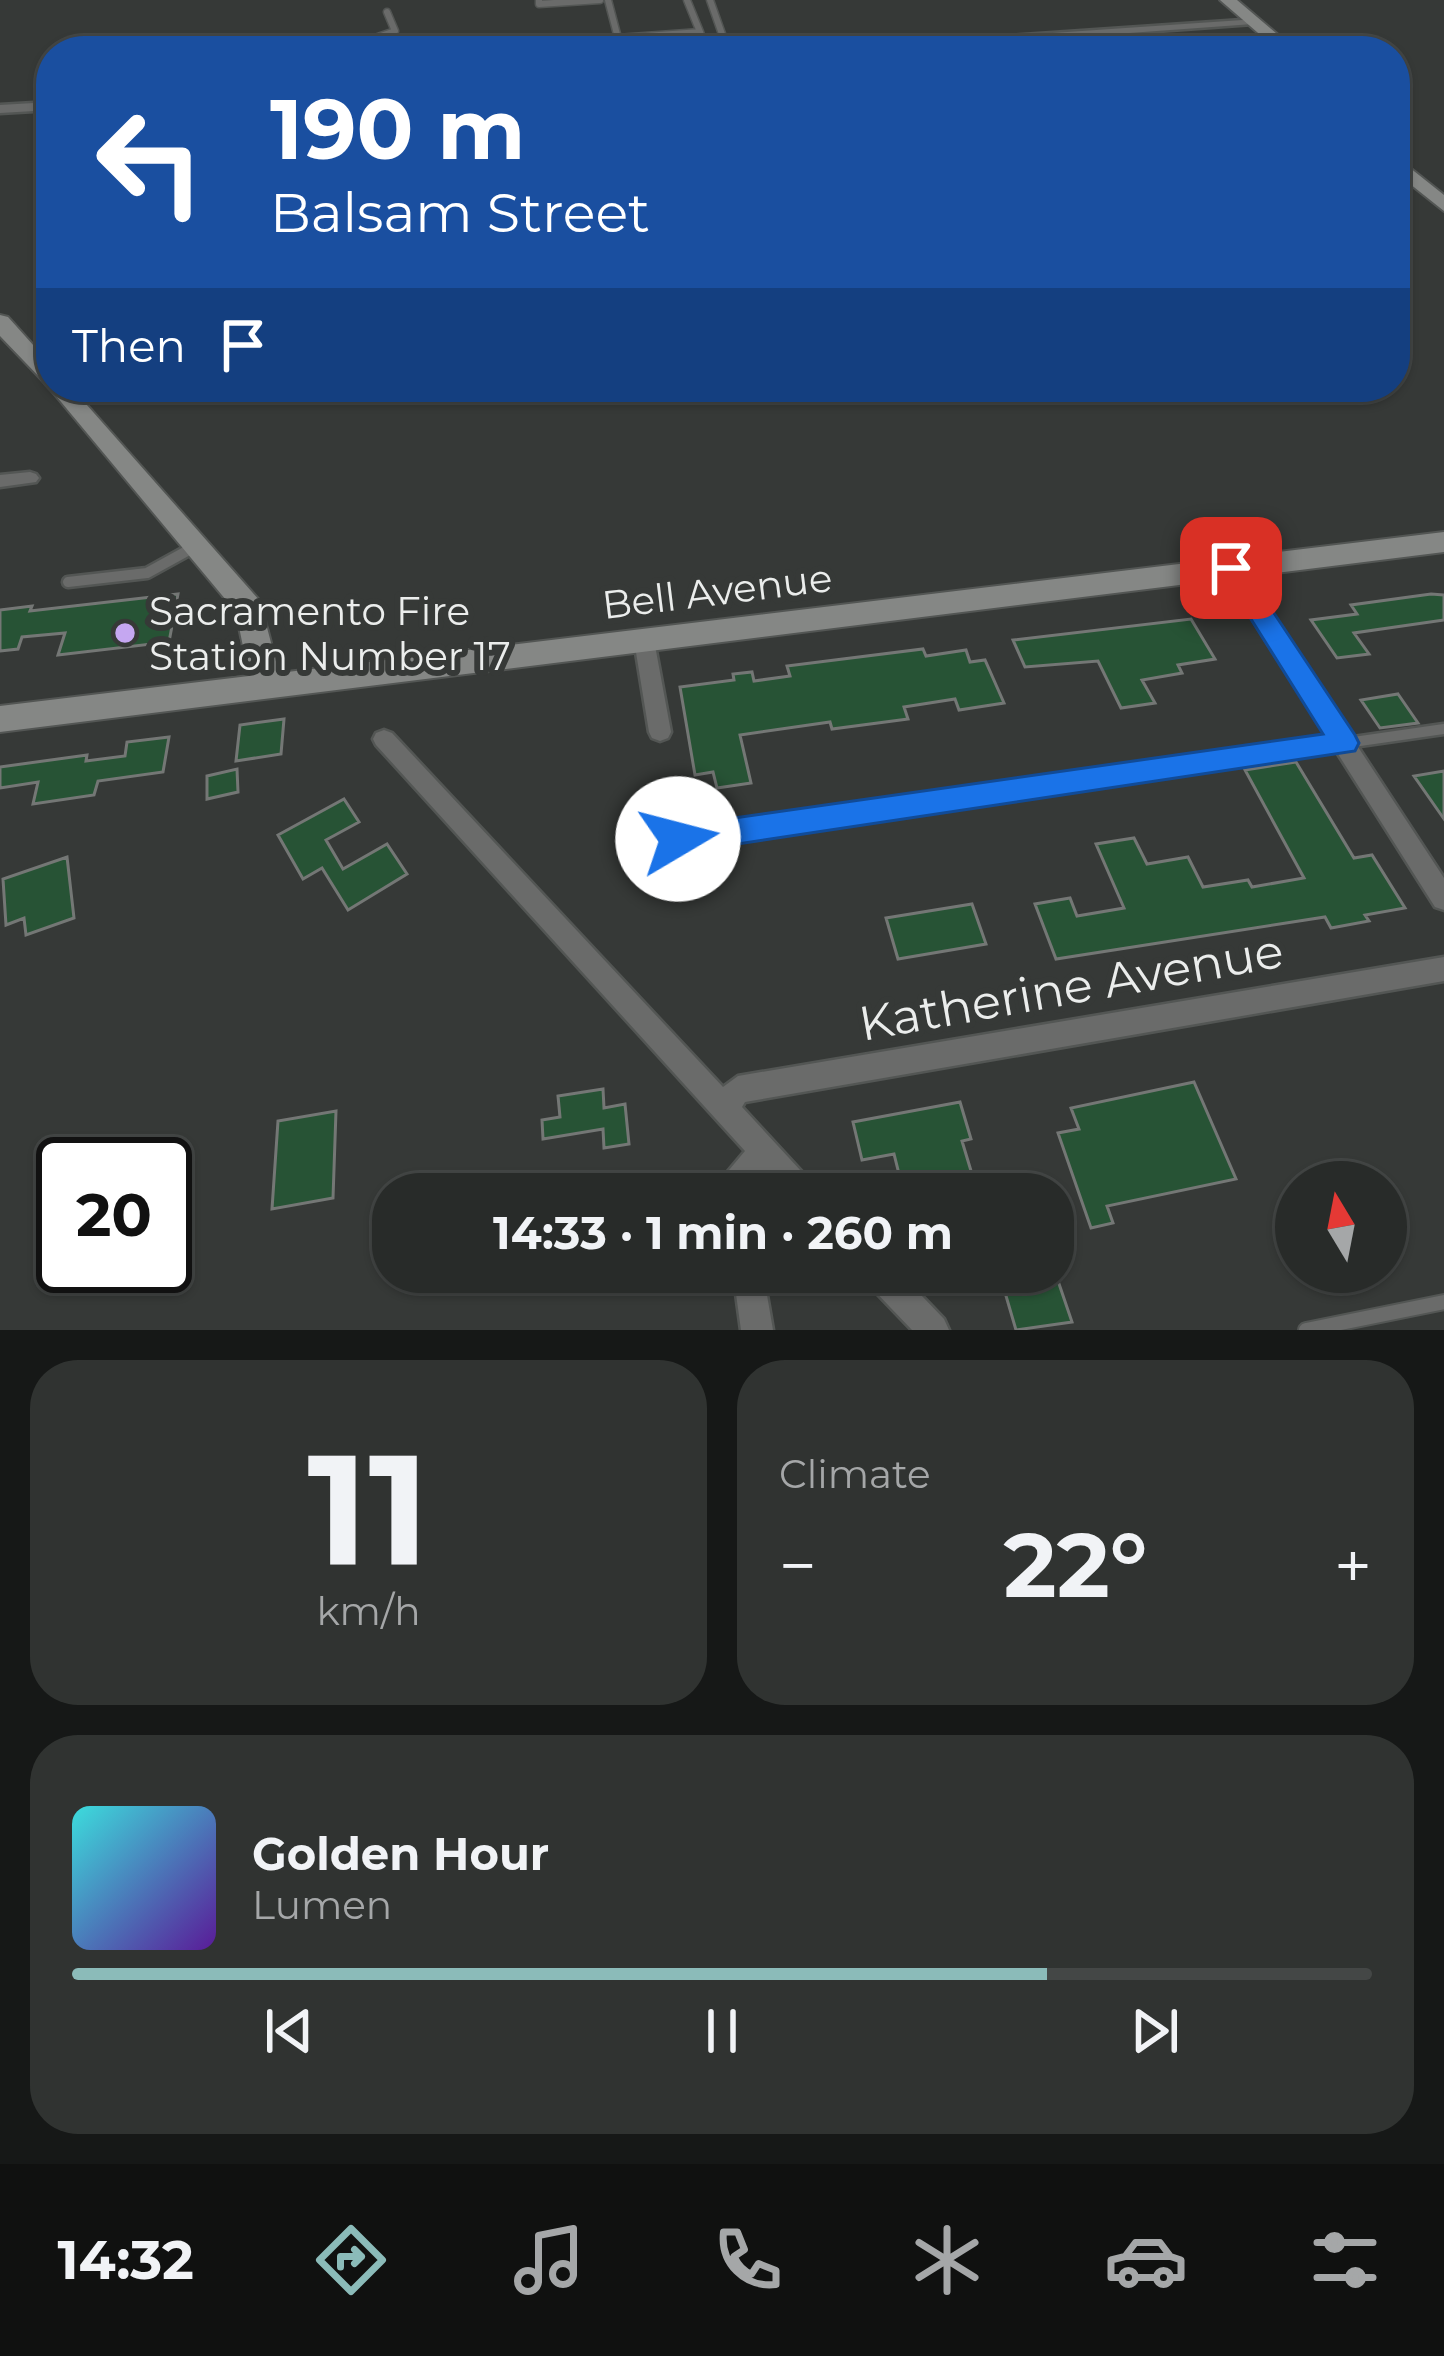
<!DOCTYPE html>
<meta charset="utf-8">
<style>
:root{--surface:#282b29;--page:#303331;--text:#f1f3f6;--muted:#a5a7a8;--line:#444746;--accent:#8bbbb9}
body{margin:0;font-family:Montserrat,sans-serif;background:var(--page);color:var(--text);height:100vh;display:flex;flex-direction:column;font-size:45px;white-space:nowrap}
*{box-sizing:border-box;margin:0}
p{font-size:39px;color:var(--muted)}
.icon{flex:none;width:66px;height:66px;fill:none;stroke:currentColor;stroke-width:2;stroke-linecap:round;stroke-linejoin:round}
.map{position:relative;height:1330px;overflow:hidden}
.sheet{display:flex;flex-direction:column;gap:30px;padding:30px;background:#161817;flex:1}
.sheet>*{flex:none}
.top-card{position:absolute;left:36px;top:36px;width:1374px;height:366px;border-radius:48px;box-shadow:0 3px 9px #0004,0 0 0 3px var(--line);background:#1a4fa0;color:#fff;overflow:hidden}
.needle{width:78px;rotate:350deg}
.controls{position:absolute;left:1275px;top:1161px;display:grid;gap:24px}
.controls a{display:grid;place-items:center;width:132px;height:132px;border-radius:50%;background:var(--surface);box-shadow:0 3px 9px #0004,0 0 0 3px var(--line);font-size:60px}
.speed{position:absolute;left:36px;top:1137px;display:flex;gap:24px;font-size:60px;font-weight:700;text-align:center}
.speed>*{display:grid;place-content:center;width:156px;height:156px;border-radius:50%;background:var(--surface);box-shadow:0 3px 9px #0004,0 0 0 3px var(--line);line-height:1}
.speed .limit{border:6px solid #111;border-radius:18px;background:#fff;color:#111}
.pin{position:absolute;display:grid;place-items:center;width:102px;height:102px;color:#fff;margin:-51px;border-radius:24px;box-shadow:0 6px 18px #0006}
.me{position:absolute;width:132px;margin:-66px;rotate:82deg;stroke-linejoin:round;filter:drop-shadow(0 0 9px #0008)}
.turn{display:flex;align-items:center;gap:42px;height:252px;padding:0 36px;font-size:54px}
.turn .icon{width:156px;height:156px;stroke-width:2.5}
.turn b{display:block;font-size:84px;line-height:102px}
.then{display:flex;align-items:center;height:114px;padding:0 36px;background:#0003;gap:24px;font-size:45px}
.big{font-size:90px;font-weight:700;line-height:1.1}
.sheet .widget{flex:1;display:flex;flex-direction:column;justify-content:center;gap:18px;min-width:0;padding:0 42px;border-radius:48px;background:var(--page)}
.sheet .dial{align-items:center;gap:0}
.dial b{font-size:156px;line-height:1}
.song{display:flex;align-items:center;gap:36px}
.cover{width:144px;height:144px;border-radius:18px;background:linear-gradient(135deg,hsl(180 70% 55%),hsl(270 70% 35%))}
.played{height:12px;border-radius:6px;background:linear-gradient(90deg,var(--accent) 75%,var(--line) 75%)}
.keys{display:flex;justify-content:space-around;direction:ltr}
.heat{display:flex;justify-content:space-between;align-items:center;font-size:66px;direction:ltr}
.sheet .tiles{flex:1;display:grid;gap:30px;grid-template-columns:1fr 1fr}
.widget:last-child{grid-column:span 2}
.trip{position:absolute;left:372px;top:1173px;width:702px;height:120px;border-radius:48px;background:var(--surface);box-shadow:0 3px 9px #0004,0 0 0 3px var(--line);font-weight:700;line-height:120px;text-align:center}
.dock{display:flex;height:192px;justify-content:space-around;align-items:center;background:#101110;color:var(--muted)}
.dock .icon{width:84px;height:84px}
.dock .current{color:var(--accent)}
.dock b{font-size:54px;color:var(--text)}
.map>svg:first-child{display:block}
.building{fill:#275335;stroke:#747775;stroke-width:3}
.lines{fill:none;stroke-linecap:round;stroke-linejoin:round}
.lane-far2-casing{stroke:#535654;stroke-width:9}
.lane-far1-casing{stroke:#535654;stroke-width:15}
.lane-casing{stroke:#535654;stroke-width:18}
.street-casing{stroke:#535654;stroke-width:5}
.secondary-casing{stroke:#535654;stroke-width:4}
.lane-far2{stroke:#6a6b6a;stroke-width:6}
.lane-far1{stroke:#6a6b6a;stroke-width:10}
.lane{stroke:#6a6b6a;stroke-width:14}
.street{fill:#6a6b6a;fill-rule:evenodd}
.secondary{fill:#858785;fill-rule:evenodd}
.route{fill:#1a73e8;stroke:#114b97;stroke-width:3}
.poi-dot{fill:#c5a7f1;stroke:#363937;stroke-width:4.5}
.labels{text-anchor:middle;stroke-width:12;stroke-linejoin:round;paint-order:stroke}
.street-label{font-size:39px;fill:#ebedec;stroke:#363937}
.poi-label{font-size:39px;fill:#ebedec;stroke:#363937;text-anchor:start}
.near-street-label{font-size:48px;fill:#ebedec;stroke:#363937}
</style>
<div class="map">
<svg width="1444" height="1330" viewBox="0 0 1444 1330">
<rect width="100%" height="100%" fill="#363937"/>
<path class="building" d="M178 594 169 642 58 655 65 633 22 637 18 649 0 651V610L32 606 30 611Z
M1431 594 1444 595V620L1354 633 1369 654 1337 658 1311 620 1357 614 1351 605Z
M1191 619 1215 659 1178 665 1182 673 1142 680 1155 703 1121 708 1098 661 1025 667 1013 640Z
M923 649 926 656 966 650 970 662 985 660 1004 703 959 710 955 699 904 707 908 719 832 729 830 722 740 735 751 783 717 788 713 772 695 775 680 687 734 680 733 674 752 672 754 681 790 676 787 666Z
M1398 694 1418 723 1380 728 1361 700Z
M284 719 281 754 236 761 240 725Z
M169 737 163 772 98 781 94 795 33 804 38 782 0 788V767L87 755 86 761 125 756 127 742Z
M1296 762 1354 858 1372 855 1405 908 1365 915 1369 921 1331 928 1325 917 1056 959 1035 904 1070 898 1077 916 1124 908 1096 844 1134 838 1147 864 1188 857 1203 887 1248 880 1252 887 1304 878 1245 770Z
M237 769 238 792 207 799V776Z
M1444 771V819L1414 776Z
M344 799 359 822 326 840 343 869 387 844 407 874 348 910 322 868 303 879 278 835Z
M67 857 74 918 26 935 24 918 6 925 3 879Z
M972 904 986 944 898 959 886 918Z
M1194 1082 1236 1179 1107 1206 1113 1223 1091 1228 1058 1133 1079 1129 1071 1108Z
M603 1089 604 1108 625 1104 629 1144 604 1148 603 1129 543 1139 542 1120 560 1117 558 1096Z
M960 1102 971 1139 962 1141 978 1194H904L894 1154 862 1160 853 1122Z
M336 1111 333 1198 272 1209 278 1121Z
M999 1272H1055L1072 1322 1016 1330Z"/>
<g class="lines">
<defs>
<path id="lane-far2" d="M539 0V4L600 0
M608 0 618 38
M687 0 700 32
M710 0 728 51
M350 51 352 46 395 31 387 12
M623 51 618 38 700 32 707 51"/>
<path id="lane-far1" d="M68 582 147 573 196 546
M678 839 1444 729"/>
<path id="lane" d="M1306 1330 1444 1302"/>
<path id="street" d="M1257 19V23L1253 24 881 51H826L832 48Z
M51 102V110L0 113V105Z
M30 472 36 474 39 478 36 482 0 487V475Z
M1231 562 1238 564 1444 878V910L1435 907 1224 574 1221 569Z
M644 632 654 640 671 732 668 738 660 741 652 738 649 732 634 640Z
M384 730 392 733 723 1087 738 1076 1444 957V981L745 1102 742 1107 813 1184 818 1194H783L764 1173 750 1194H720L724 1176 745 1151 376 745 373 739 376 733Z
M733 1272H763L773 1330H741Z
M863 1272H899L944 1319 949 1330H912L867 1283Z"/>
<path id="secondary" d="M1220 0H1237L1297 51H1279Z
M1395 156 1444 195V211L1395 172Z
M0 315 8 317 51 365V387H71L260 601 279 673 1444 532V552L0 732V706L249 676 236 612 47 385 0 336Z"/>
</defs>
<use href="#lane-far2" class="lane-far2-casing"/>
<use href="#lane-far1" class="lane-far1-casing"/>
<use href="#lane" class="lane-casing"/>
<use href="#street" class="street-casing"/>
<use href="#secondary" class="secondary-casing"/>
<use href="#lane-far2" class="lane-far2"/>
<use href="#lane-far1" class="lane-far1"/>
<use href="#lane" class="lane"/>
<use href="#street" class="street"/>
<use href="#secondary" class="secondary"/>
</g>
<path class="route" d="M1231 559 1240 562 1355 735 1359 743 1355 751 678 853 667 849 663 839 667 830 678 826 1323 734 1219 568Z"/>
<circle class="poi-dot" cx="125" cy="633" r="12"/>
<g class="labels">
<g class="street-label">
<text transform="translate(717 591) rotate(-7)" y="14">Bell Avenue</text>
</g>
<g class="poi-label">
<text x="149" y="625">Sacramento Fire<tspan x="149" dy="45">Station Number 17</tspan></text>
</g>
<g class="near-street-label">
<text transform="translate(1071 987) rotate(-10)" y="17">Katherine Avenue</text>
</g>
</g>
</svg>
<div class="controls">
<a><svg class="needle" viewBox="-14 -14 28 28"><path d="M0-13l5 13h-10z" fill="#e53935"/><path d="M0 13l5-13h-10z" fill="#a5a7a8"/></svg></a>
</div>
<div class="speed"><div class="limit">20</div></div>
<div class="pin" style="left:1231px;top:568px;background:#d93025"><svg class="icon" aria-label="arrive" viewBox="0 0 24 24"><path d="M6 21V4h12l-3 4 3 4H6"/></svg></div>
<svg class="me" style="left:678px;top:839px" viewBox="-20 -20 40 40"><circle r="19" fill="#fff"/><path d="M0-13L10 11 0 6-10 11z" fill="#1a73e8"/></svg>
<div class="trip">14:33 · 1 min · 260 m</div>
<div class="top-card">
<div class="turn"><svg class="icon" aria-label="left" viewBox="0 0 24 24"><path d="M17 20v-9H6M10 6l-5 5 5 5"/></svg><div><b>190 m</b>Balsam Street</div></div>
<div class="then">Then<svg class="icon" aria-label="arrive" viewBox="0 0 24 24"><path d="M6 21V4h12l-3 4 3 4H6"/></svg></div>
</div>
</div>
<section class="sheet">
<div class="tiles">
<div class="widget dial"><b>11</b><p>km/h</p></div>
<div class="widget"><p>Climate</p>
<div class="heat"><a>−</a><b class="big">22°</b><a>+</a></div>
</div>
<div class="widget">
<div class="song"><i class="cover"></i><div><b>Golden Hour</b><p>Lumen</p></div></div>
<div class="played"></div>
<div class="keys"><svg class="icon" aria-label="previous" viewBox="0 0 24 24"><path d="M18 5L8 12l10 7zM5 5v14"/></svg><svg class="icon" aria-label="pause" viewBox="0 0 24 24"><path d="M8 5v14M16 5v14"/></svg><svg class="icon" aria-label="next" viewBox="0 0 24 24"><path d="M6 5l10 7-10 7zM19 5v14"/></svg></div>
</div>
</div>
</section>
<nav class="dock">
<b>14:32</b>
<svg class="icon current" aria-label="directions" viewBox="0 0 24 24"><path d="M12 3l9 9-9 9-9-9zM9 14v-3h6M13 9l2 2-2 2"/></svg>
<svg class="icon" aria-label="music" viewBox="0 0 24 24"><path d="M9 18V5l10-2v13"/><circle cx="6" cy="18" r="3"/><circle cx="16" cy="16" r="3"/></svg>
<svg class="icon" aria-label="phone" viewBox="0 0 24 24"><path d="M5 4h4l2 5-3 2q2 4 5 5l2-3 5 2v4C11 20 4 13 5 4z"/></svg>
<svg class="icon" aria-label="climate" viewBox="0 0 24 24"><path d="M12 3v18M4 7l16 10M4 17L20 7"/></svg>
<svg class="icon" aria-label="car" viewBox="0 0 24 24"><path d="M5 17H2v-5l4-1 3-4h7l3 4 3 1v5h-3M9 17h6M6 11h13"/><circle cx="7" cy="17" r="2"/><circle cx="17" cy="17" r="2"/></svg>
<svg class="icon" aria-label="filters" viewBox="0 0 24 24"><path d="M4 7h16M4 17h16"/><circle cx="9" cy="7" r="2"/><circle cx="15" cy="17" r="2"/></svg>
</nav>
